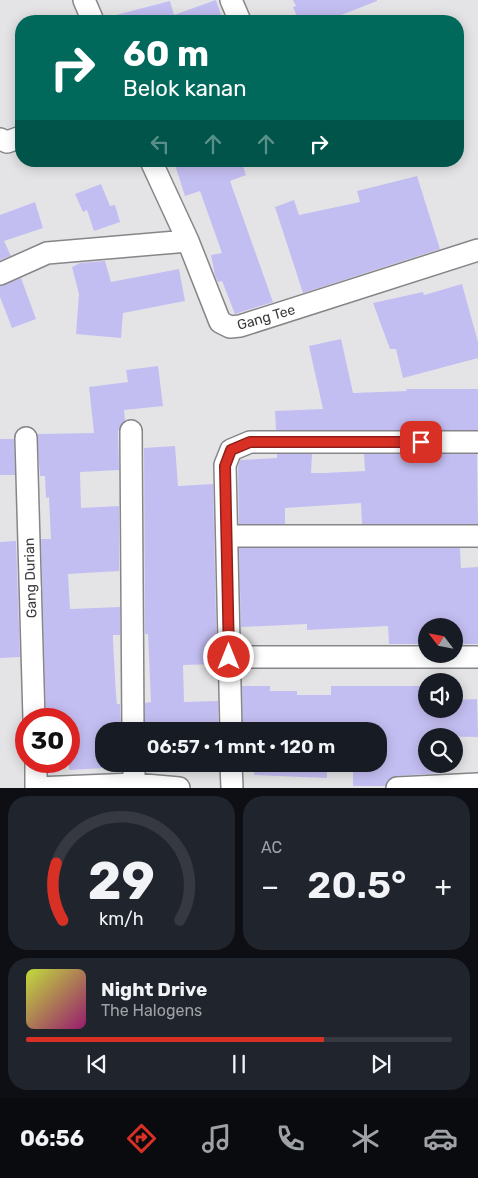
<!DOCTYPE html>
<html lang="id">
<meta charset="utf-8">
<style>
:root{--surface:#171b24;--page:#20242c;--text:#f1f3f6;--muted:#9ea1a6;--line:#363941;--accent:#d93025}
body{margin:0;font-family:Rubik,sans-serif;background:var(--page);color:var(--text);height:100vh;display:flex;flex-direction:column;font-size:19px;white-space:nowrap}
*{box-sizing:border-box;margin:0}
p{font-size:16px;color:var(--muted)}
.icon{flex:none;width:28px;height:28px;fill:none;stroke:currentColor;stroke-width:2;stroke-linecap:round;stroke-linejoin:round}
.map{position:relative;height:788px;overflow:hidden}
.sheet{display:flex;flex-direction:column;gap:8px;padding:8px;background:#0d0f14;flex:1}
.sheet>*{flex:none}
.guide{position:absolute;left:15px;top:15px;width:449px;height:152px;border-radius:20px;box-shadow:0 2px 12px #0003;background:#00695c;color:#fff;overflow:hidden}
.needle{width:32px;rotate:302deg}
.tools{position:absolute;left:418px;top:618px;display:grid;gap:10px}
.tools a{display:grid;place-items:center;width:45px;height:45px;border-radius:50%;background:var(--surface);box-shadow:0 2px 12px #0003;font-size:25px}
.speed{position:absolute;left:15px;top:708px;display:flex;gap:10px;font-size:25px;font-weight:700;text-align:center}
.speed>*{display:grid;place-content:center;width:65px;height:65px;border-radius:50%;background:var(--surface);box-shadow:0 2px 12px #0003;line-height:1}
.speed .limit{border:8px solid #d22;background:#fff;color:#111}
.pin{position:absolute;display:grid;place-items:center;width:42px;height:42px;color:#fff;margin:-21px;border-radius:10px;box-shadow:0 2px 8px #0006}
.me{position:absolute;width:55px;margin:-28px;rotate:0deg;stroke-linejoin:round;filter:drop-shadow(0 0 4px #0008)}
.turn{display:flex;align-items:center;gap:18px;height:105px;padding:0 25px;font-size:22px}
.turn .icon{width:65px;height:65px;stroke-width:2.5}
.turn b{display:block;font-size:35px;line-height:42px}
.lanes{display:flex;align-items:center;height:48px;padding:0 25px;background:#0003;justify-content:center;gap:25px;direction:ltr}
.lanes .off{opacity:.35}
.big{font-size:38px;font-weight:600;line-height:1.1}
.sheet .widget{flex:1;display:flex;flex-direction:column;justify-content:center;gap:8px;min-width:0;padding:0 18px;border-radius:20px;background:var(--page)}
.sheet .dial{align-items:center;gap:0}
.dial svg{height:130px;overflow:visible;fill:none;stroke:var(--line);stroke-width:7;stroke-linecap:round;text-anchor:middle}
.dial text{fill:var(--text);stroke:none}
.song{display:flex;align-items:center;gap:15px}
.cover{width:60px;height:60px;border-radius:8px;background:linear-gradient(135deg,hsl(70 70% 55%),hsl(320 70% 35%))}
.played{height:5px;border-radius:2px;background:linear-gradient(90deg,var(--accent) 70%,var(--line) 70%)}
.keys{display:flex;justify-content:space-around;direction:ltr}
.heat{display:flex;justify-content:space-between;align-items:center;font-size:28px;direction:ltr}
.sheet .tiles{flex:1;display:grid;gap:8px;grid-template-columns:1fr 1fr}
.widget:last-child{grid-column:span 2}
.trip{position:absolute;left:95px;top:722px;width:292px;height:50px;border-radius:20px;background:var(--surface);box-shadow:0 2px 12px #0003;font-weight:600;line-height:50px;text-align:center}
.tabs{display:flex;height:80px;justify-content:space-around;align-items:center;background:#090b0e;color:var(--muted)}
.tabs .icon{width:35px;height:35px}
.tabs .current{color:var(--accent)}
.tabs b{font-size:22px;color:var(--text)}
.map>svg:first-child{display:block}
.building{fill:#c3bef1}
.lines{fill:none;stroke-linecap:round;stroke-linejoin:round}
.minor-casing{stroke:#868588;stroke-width:24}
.minor{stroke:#fff;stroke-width:21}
.route-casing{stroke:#8d1f18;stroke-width:12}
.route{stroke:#d93025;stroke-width:9}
.labels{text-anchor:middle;stroke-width:4.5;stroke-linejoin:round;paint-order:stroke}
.street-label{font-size:14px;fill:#3a3a3b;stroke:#fff}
</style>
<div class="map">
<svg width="478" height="788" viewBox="0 0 478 788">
<rect width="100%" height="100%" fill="#e4e4e7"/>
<path class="building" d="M216 0 223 21H117L116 15 170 1 174 15Z
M293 0H377V1L326 21H299L293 7 296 6Z
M185 161H241L246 175 230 181 273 302 235 314 222 281 218 282 215 276 211 255 222 253 200 191 185 196 175 165Z
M417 176 440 249 303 293 275 207 294 200 299 215 360 202 357 191Z
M101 184 110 206 115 205 120 222 94 231 87 210 83 212 75 194Z
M35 202 43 228 4 241 11 256 0 260V215Z
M105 261 111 282 179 269 185 301 123 313 121 338 76 334 79 294 72 267 80 263Z
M21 278 36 319 12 328 0 297V286Z
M462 284 478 342V358L403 378 396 349H390L373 303 423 292 424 295Z
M341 339 353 393 407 391 406 389H478V430H276L275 411 323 409 309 346Z
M158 366 163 406 124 410 125 420 118 431 119 470 80 472 81 508 119 506V571L68 574 70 609 120 607V635H113V640L116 695 117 704H120L121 731H104V764H122V767L69 770V719H46L41 539H51L49 497 46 498 45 476H40L37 434 94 433 89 387 128 382 126 370Z
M0 439H14L15 475H0Z
M175 446 178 486 213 484 217 664 183 665 184 702 218 701V731H145V703L151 702 148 634H145L144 448Z
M277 454H312L311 473H324L365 471 364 454H477L478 524H362L361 503 285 508V524H239L238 467 240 460 277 458Z
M16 541 20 657 0 658V542Z
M239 548H460L461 568 478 567V644H454V626H426V644H389L388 626 307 630V624L241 627Z
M242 686H270V691H297V695H331V686H426V709H454V700L477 699 478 737 426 736V764H441V773L396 776 390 778 385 786H353V764H379V728H362V722H327V731H243Z
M146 764H217V765L146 767Z
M255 764H327V778L254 775Z"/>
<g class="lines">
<defs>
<path id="minor" d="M84 0 93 21
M231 0 240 21
M0 139 7 142 21 137
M151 161 188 241 220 322 230 327 240 326 478 250
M0 274 47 253 188 241
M131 431 133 731
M26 438 34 719
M227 536H478
M229 657H478
M231 731 225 465 231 450 250 442H478
M36 761V788
M134 764V784
M231 764 232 788
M36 788 134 784 179 788
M397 788 478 784"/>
</defs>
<use href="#minor" class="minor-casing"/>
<use href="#minor" class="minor"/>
</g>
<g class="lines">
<defs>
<path id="route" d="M229 657 225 466 231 450 250 442H421"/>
</defs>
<use href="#route" class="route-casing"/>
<use href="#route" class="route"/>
</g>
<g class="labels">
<g class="street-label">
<text transform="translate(266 317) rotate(-16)" y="5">Gang Tee</text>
<text transform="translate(30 578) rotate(-92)" y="5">Gang Durian</text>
</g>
</g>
</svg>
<div class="tools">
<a><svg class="needle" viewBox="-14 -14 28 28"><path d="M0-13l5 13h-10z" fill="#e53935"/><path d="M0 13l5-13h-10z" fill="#9ea1a6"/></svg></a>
<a><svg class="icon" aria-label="sound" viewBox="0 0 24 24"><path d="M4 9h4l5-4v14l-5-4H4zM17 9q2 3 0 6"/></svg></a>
<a><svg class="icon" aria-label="search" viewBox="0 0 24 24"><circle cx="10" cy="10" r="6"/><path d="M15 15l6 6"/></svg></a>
</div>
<div class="speed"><div class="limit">30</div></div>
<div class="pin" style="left:421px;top:442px;background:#d93025"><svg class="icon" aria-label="arrive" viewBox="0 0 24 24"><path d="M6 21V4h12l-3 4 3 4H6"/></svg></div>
<svg class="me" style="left:229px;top:657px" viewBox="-20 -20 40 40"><circle r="17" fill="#d93025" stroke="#fff" stroke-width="3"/><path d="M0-11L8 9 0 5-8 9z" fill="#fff"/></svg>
<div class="trip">06:57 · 1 mnt · 120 m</div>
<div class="guide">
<div class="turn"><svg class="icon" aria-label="right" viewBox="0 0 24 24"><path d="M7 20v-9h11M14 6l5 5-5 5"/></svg><div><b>60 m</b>Belok kanan</div></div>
<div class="lanes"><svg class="icon off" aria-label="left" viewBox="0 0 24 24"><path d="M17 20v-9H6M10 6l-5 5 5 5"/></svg><svg class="icon off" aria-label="ahead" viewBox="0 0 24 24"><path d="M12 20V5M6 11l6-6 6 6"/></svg><svg class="icon off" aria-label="ahead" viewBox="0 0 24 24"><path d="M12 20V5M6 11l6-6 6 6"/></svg><svg class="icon" aria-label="right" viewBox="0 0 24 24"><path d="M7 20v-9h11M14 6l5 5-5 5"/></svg></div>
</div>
</div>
<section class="sheet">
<div class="tiles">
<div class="widget dial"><svg viewBox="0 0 100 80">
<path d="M14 69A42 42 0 1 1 86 69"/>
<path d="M14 69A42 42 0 0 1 10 34" stroke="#d93025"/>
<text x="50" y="56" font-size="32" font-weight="700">29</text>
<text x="50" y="72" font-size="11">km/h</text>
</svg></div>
<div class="widget"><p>AC</p>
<div class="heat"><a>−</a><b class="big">20.5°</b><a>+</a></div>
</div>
<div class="widget">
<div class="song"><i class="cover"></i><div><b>Night Drive</b><p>The Halogens</p></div></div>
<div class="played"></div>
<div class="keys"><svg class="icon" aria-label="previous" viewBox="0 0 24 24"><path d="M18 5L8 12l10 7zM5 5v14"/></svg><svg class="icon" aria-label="pause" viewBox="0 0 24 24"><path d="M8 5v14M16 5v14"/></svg><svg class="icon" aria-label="next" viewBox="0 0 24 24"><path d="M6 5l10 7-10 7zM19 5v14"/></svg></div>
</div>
</div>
</section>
<nav class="tabs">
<b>06:56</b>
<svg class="icon current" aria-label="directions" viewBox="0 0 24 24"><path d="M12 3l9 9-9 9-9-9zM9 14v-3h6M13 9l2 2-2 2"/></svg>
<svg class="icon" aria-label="music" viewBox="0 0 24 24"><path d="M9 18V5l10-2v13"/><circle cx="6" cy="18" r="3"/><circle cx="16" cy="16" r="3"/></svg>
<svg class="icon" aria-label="phone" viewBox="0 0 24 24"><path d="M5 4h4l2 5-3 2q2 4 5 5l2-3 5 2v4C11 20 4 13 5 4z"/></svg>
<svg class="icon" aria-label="climate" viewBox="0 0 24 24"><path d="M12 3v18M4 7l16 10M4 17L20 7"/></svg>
<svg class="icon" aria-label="car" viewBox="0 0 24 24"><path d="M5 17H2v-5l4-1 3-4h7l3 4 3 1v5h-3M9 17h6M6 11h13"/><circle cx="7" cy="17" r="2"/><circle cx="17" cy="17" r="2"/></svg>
</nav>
